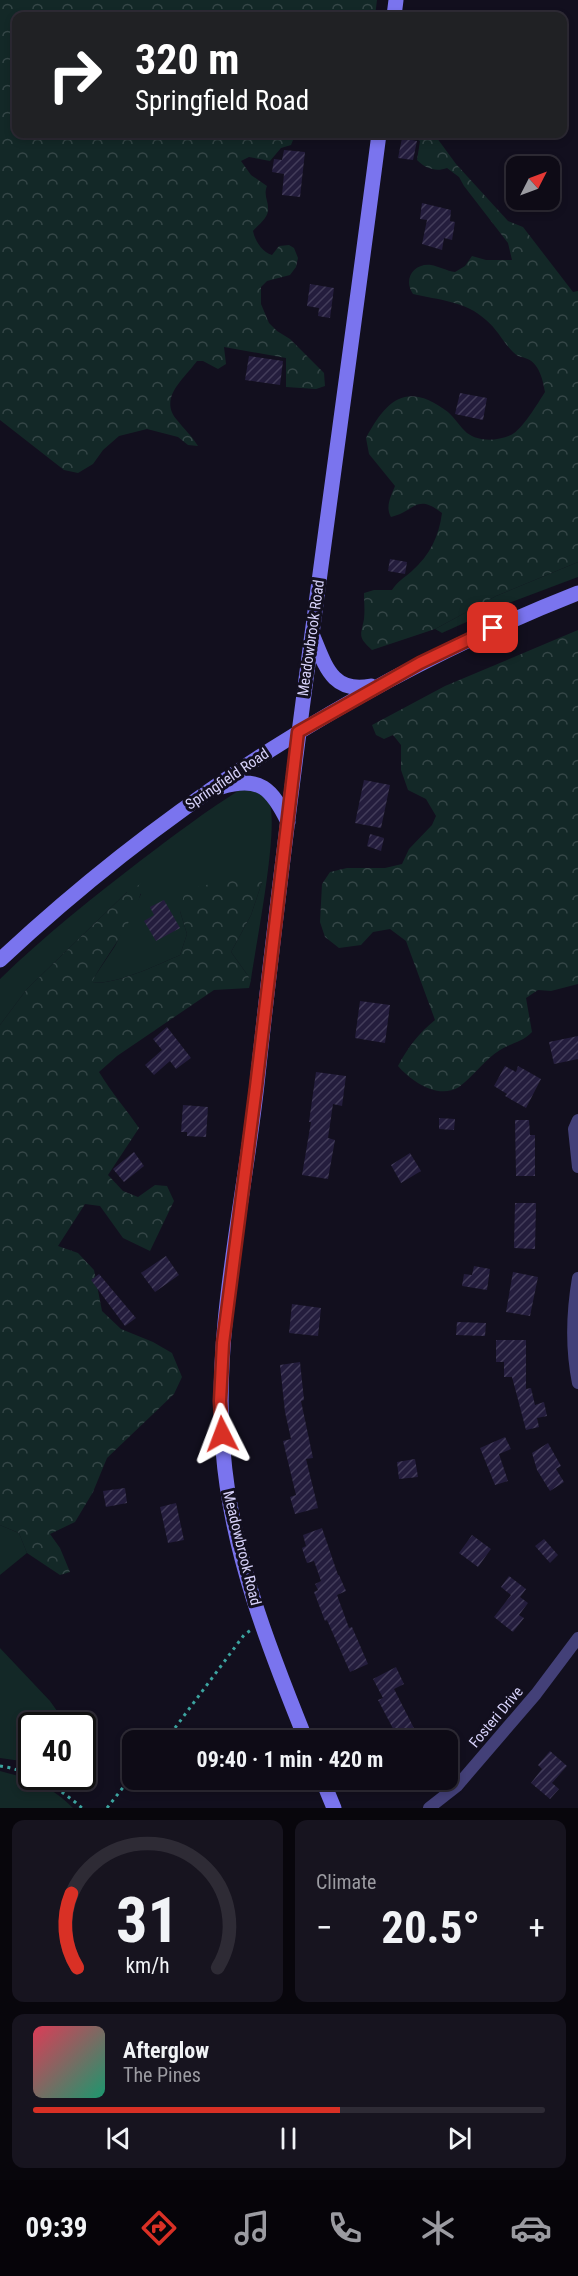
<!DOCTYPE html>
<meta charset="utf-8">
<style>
:root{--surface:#0e0b16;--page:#17141f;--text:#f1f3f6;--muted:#9b9ba1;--line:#2e2b35;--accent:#d93025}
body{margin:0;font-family:"Roboto Condensed",sans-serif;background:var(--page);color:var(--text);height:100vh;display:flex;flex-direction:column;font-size:22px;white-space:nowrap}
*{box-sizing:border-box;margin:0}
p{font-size:20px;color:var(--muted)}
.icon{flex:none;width:33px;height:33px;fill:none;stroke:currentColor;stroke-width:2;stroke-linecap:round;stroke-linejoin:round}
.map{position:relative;height:1808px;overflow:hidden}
.side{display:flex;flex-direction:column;gap:12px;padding:12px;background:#08060c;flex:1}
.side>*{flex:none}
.guide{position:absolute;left:12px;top:12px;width:555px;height:126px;border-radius:12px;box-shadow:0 3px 9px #0003,0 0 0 2px var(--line);background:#202124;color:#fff;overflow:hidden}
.needle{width:39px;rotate:48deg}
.fabs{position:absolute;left:506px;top:156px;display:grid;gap:12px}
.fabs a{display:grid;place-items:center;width:54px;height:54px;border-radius:12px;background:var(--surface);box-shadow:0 3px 9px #0003,0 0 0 2px var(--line);font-size:30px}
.speed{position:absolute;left:18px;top:1712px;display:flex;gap:12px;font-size:30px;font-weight:700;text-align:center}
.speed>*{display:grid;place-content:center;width:78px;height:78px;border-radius:50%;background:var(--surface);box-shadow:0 3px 9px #0003,0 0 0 2px var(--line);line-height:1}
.speed .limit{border:3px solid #111;border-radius:9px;background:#fff;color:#111}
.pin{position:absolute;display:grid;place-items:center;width:51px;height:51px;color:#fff;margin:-26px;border-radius:12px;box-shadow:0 3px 9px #0006}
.me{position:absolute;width:66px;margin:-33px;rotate:357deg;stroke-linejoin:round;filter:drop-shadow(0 0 4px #0008)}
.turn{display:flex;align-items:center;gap:21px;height:126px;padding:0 24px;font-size:27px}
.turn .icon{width:78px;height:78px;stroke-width:2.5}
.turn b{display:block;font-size:42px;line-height:51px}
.big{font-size:45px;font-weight:700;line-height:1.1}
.side .card{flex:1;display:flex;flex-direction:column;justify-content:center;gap:9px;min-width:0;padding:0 21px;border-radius:12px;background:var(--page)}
.side .dial{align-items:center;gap:0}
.dial svg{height:156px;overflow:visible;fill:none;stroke:var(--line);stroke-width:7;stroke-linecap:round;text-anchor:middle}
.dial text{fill:var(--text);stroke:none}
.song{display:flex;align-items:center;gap:18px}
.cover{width:72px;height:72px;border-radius:9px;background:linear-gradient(135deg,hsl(350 70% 55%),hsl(160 70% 35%))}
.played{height:6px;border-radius:3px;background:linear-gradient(90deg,var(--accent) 60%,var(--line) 60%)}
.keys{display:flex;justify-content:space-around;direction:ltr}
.heat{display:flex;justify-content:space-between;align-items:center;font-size:33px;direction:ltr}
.side .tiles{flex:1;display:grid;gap:12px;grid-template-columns:1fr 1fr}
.card:last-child{grid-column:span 2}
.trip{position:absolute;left:122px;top:1730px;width:336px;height:60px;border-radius:12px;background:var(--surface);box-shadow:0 3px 9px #0003,0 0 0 2px var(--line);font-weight:700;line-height:60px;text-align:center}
.tab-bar{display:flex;height:96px;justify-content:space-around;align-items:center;background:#060409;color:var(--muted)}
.tab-bar .icon{width:42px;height:42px}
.tab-bar .current{color:var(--accent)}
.tab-bar b{font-size:27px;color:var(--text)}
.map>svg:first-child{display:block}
.grass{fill:#132827}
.forest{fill:url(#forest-crowns)}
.building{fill:url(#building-hatch)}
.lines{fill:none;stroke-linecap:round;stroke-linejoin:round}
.path{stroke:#3ca4a0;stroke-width:3;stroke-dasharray:3 4.5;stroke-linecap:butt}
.street{stroke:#434078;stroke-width:12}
.secondary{stroke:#7a74ee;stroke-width:15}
.route-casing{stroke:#8d1f18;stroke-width:15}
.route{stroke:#d93025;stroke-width:10}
.labels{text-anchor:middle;stroke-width:6;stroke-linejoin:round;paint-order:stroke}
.street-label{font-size:15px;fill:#d7d2fa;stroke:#120f1e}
</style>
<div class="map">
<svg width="578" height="1808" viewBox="0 0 578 1808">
<defs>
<pattern id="forest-crowns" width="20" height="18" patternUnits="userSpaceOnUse" patternTransform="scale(1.5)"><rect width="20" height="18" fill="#132827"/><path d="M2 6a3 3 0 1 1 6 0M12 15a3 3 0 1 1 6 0" fill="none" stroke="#354647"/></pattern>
<pattern id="building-hatch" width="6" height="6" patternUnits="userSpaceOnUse" patternTransform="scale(1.5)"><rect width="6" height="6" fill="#241d3d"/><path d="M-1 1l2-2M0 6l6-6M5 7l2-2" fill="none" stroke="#433d5a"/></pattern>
</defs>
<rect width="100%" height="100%" fill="#120f1e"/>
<path class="grass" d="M578 562V577L509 603 442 633 435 629 496 596Z
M241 789C253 790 263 791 269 802 280 825 255 949 251 980L231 952 251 915 262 882 180 911 187 934 180 955C160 964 111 987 91 982L115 946 141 894 127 892 27 989 0 1025V979C44 936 92 898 140 861 173 836 206 811 241 789Z
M0 1525 19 1533 27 1553 0 1575Z
M0 1648 50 1701 67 1725H32L31 1765 21 1761 0 1758Z
M0 1771C31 1779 50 1785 73 1808H0Z"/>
<path class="forest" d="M0 0H377L375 16H16V134H287L293 140 291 145 281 148 270 161 249 157 241 161 251 175 267 186C263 196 269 201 268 211 267 219 258 225 253 231 255 241 262 252 272 255L279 246 289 245 294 248 298 258 296 267 290 275 267 281 261 287V304L269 323 277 331 290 339 324 373 325 386 316 389 286 387V358L224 347 226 364 218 369 203 361H197C184 379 158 398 177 420 184 429 192 436 198 446L188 445 178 437 147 429 119 436 103 450 93 464 78 473 64 470 0 420Z
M407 134H434L456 164 508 221 523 227 573 292 578 291V562L496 596 435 629 372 650C357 636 361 636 364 619 365 610 364 601 364 593L374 590H392C397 582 405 577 412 571 430 555 439 536 442 513 416 493 416 511 391 517 385 507 391 496 395 486L369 454 366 438C387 399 407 381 448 412 455 418 460 427 467 433 479 442 497 441 511 435 522 430 538 403 545 392 543 380 539 362 525 358 519 356 518 357 513 352 503 342 497 329 486 320 466 301 438 300 413 294 403 280 413 263 431 265 438 266 447 271 455 272L465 266 472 256 486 260H512L508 243 464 186 459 177 447 168C436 172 426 169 417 160L420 141Z
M578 630V984L551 991 538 990 526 998 532 1032C523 1042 511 1043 500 1050 485 1059 474 1076 459 1087 438 1100 411 1081 398 1066 408 1047 419 1033 435 1020L406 941 390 929 373 932 361 945 339 948 325 937 320 922 322 884 330 872 347 868H385L402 864 409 849 432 825 436 816 426 799 408 790 401 770V745L393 735 384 739 376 735 372 725 445 686Z
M253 878 262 882 251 915 231 952 251 980 249 988 214 990 117 1056 99 1072C111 1092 126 1109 139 1128L108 1175 123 1191 138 1197 155 1185 167 1186 174 1201 150 1251 123 1238 100 1206 85 1204 58 1246 78 1253 94 1270 102 1311 121 1329 153 1342 172 1353 182 1377 174 1394 107 1458 93 1492 75 1522 50 1534 60 1548 70 1572 60 1575 27 1553 19 1533 0 1525V1025L27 989 127 892 142 883C141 914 106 955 92 982 111 987 160 964 180 955L187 934 180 911 185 890 219 882Z"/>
<path class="building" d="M402 138 417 141 413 160 398 158Z
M284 150 305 152 300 197 282 195 284 174 272 172 274 159 282 160Z
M422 203 451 210 450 221 455 222 452 240 444 238 442 250 422 244 427 220 420 219Z
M310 284 334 288 330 318 318 316 319 308 307 306Z
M249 356 283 361 280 385 245 380Z
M460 393 487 398 483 420 455 414Z
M390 559 407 562 405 574 388 571Z
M364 780 390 785 381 828 355 823Z
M370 834 384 838 381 851 367 846Z
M164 900 180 928 156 941 144 921 154 915 150 907Z
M360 1001 390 1005 385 1043 355 1038Z
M167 1027 191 1058 176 1069 170 1061 154 1075 145 1065 162 1050 153 1039Z
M578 1036V1059L554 1064 549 1042Z
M505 1066 516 1072 518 1066 541 1079 526 1108 505 1096 507 1094 494 1086Z
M316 1072 346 1076 342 1106 333 1104 328 1138 335 1140 328 1179 302 1175 311 1122H309Z
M183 1105 208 1107 206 1137 187 1136V1132H181Z
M439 1118 455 1119 454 1130 439 1129Z
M515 1120H529L530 1135H535V1176H516Z
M134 1152 144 1166 124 1182 113 1169Z
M410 1153 421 1171 401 1183 391 1165Z
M515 1203H536L535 1249 514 1248Z
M166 1256 179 1275 155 1292 141 1273Z
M474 1266 490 1269 487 1290 462 1286 464 1274 472 1275Z
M513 1272 538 1277 530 1316 506 1312Z
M99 1274 136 1318 125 1326 91 1280Z
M292 1304 321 1308 318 1336 289 1333Z
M457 1322 486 1323 485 1336 456 1335Z
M496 1340H526V1389L531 1388 535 1405 544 1402 547 1416 537 1418 539 1427 526 1430 512 1377H504V1362H496Z
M300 1362 304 1400 301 1401 313 1458 306 1459 318 1508 295 1514 290 1497 296 1495 283 1441 291 1439 285 1412 280 1365Z
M505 1437 511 1449 499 1454 508 1481 495 1485 480 1448Z
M548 1443 561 1466 556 1469 564 1482 550 1491 537 1470 532 1453Z
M415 1459 418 1477 399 1479 397 1462Z
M125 1488 127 1503 106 1507 103 1491Z
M176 1503 184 1540 168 1543 160 1507Z
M322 1528 338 1575H339L346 1591 337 1595 349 1628 352 1627 368 1664 350 1672 327 1620 325 1621 314 1592 318 1590 315 1584 321 1581 314 1561 307 1563 302 1548 306 1546 303 1535Z
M472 1535 491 1549 478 1567 459 1553Z
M544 1539 558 1555 550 1563 535 1546Z
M509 1576 526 1589 520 1597 528 1603 519 1615 524 1618 513 1632 494 1617 511 1595 501 1587Z
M396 1667 404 1684 394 1689 420 1740H399L378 1700 383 1698 373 1679Z
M550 1751 567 1766 552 1783 559 1789 550 1799 531 1783 542 1769 538 1765Z"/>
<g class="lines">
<path class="path" d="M166 1740 244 1635 251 1630
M0 1766C29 1770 61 1789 82 1808
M107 1808 132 1776"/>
<path class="street" d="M578 1120 574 1129 578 1167
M578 1278C572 1313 571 1348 578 1383
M429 1808 457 1786 536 1694 578 1638"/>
<path class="secondary" d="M394 16 396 0
M312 634C325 664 331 694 371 686
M221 787C260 775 272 789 288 822
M0 960C168 803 364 677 578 593
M306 1740C268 1646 231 1552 223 1450 213 1330 244 1203 257 1084 291 766 338 450 379 134
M322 1779 334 1808"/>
</g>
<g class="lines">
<defs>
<path id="route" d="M222 1434 220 1401 223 1343 256 1087 298 732 420 663 493 628"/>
</defs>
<use href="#route" class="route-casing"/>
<use href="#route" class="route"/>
</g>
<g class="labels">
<g class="street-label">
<text transform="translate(311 638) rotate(-82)" y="5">Meadowbrook Road</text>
<text transform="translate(227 779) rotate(-34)" y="5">Springfield Road</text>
<text transform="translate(242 1548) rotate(76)" y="5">Meadowbrook Road</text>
<text transform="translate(496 1717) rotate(-50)" y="5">Fosteri Drive</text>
</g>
</g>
</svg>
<div class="fabs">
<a><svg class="needle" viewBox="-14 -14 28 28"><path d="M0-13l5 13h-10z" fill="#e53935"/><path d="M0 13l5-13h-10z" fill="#9b9ba1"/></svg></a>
</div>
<div class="speed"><div class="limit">40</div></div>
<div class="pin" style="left:493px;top:628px;background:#d93025"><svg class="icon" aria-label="arrive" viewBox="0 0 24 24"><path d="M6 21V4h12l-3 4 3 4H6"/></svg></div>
<svg class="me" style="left:222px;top:1434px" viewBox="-20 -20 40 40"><path d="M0-17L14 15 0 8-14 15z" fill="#d93025" stroke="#fff" stroke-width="4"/></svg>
<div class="trip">09:40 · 1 min · 420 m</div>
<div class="guide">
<div class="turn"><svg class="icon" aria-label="right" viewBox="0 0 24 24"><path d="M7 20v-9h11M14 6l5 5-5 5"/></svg><div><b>320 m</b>Springfield Road</div></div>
</div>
</div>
<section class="side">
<div class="tiles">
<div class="card dial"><svg viewBox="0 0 100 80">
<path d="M14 69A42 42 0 1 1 86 69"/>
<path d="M14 69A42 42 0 0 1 11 31" stroke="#d93025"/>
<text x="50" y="56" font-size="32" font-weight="700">31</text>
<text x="50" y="72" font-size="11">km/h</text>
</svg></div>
<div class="card"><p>Climate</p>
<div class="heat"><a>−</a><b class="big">20.5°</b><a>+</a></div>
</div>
<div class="card">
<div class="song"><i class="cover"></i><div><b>Afterglow</b><p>The Pines</p></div></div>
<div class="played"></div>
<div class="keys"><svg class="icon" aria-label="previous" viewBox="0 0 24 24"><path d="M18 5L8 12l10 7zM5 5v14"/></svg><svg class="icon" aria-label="pause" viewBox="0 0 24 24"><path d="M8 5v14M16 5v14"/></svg><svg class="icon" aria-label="next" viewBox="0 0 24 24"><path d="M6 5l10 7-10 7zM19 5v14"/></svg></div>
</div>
</div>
</section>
<nav class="tab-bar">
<b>09:39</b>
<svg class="icon current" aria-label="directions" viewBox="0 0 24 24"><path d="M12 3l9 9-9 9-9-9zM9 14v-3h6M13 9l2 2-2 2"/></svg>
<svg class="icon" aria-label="music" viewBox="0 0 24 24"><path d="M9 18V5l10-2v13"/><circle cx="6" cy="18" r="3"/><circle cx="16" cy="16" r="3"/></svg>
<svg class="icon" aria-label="phone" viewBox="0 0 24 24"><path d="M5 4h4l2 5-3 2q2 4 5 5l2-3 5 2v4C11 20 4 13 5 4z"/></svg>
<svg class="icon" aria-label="climate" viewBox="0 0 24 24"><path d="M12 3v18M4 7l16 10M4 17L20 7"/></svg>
<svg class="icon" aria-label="car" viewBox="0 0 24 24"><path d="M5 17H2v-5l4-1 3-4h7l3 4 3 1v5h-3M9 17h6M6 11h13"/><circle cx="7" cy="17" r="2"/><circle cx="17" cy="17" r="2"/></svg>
</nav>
